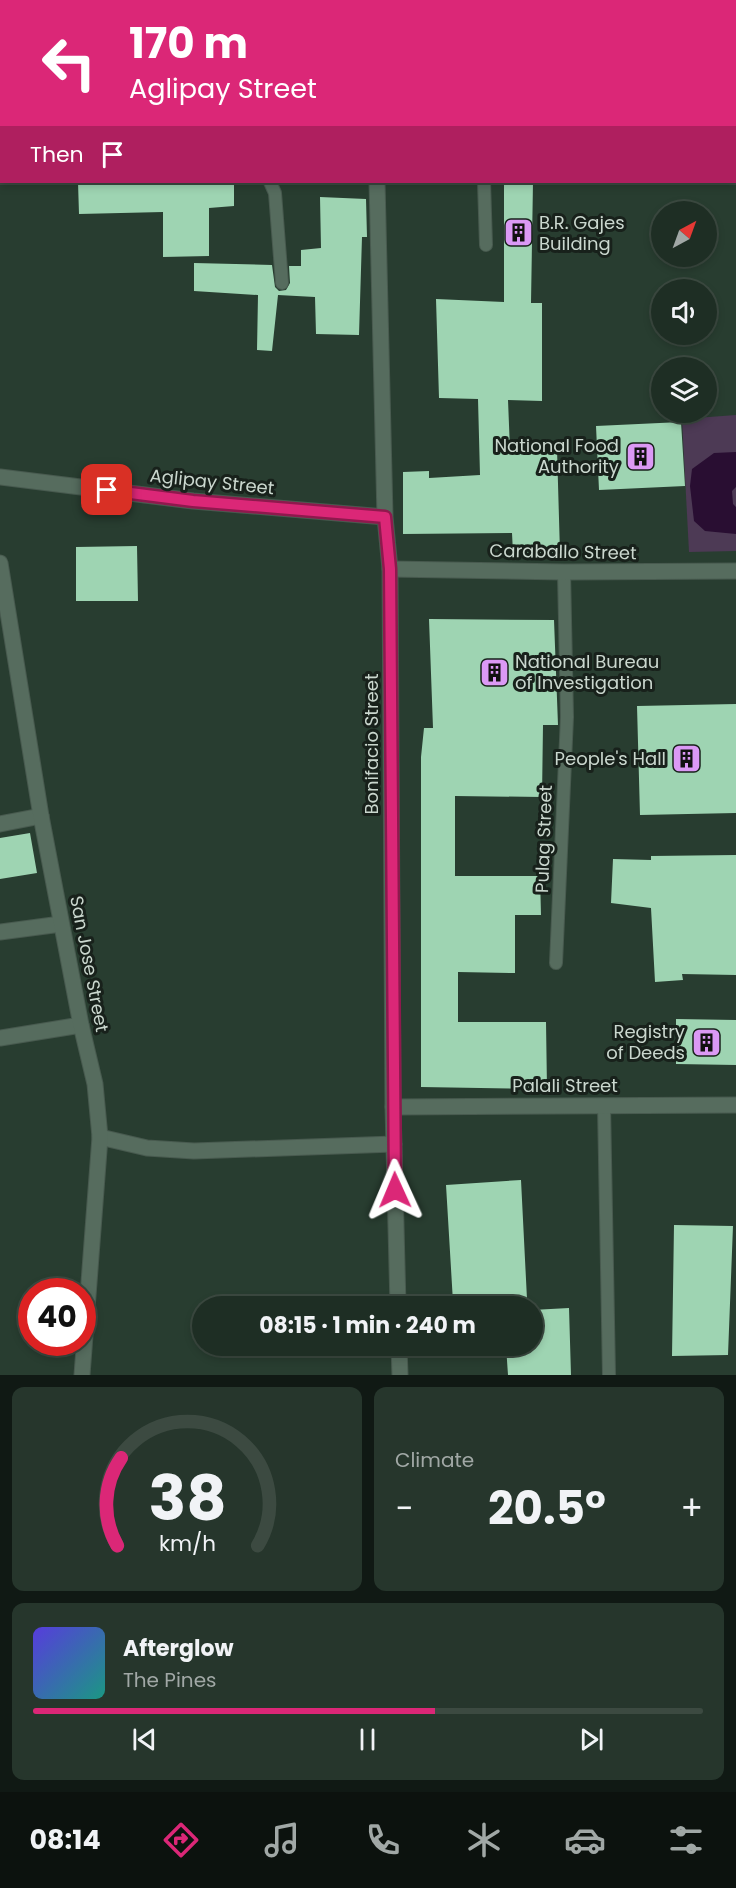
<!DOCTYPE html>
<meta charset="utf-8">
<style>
:root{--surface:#1e2e24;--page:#26362c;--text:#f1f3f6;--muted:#a1a8a6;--line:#3c4a41;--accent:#db2777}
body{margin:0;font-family:Poppins,sans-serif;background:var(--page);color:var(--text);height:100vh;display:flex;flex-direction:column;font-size:22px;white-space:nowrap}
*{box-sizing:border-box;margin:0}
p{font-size:20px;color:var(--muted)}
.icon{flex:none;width:33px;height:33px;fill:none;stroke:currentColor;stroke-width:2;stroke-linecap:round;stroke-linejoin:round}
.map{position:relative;height:1375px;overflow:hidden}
.drawer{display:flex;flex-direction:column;gap:12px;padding:12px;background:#101914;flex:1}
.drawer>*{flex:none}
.banner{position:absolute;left:0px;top:0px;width:736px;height:183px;box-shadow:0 3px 9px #0003,0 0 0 2px var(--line);background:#db2777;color:#fff;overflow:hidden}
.needle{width:39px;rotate:41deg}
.tools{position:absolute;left:651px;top:201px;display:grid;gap:12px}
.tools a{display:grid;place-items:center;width:66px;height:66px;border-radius:50%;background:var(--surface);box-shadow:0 3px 9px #0003,0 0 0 2px var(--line);font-size:30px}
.speed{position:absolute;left:18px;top:1278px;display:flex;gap:12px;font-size:30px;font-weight:700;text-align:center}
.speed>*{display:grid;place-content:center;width:78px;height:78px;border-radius:50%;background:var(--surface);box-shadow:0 3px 9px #0003,0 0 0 2px var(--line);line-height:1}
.speed .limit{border:9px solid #d22;background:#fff;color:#111}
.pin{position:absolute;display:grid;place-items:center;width:51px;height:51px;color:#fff;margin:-26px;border-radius:12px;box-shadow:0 3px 9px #0006}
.me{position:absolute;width:66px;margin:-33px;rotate:359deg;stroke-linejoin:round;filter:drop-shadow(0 0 4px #0008)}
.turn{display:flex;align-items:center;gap:21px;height:126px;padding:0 30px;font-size:27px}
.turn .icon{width:78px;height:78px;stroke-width:2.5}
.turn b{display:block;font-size:42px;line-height:51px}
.then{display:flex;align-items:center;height:57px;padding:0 30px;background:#0003;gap:12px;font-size:22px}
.big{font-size:45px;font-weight:700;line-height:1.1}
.drawer .widget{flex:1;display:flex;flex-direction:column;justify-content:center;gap:9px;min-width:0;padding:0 21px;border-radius:12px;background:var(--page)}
.drawer .dial{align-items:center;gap:0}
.dial svg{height:156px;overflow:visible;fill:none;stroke:var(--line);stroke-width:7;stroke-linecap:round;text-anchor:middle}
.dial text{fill:var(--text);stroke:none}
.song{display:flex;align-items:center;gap:18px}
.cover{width:72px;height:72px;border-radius:9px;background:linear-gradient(135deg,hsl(250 70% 55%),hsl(170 70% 35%))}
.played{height:6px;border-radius:3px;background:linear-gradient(90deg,var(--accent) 60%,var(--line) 60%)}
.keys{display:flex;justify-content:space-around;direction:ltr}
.heat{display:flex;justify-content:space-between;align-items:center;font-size:33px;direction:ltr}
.drawer .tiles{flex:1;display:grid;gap:12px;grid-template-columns:1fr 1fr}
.widget:last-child{grid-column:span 2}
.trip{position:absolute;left:192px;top:1296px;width:351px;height:60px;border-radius:30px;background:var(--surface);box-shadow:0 3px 9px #0003,0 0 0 2px var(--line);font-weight:700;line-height:60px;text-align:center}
.tabs{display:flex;height:96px;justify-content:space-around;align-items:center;background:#0c120e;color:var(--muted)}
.tabs .icon{width:42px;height:42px}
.tabs .active{color:var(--accent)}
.tabs b{font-size:27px;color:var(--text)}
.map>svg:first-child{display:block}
.green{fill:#4d3a55}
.water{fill:#290e32}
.building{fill:#9ed4b2}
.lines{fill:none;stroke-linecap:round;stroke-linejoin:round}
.lane-casing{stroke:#485a4f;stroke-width:14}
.street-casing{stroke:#485a4f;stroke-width:17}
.secondary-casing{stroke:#485a4f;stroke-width:17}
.lane{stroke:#566c5e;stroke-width:12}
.street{stroke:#566c5e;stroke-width:15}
.secondary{stroke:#566c5e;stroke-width:15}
.route-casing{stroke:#8e194d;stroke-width:15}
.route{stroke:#db2777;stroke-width:10}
.labels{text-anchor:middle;stroke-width:6;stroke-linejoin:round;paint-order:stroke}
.poi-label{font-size:18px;fill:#cad7ce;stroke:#18211b;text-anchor:end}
.street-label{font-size:18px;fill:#cad7ce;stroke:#18211b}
</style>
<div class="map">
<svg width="736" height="1375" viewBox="0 0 736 1375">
<rect width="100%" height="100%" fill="#283d30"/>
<path class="green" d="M736 415V551L689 552 682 419Z"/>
<path class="water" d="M736 452V487L732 491 733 504 736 507V534L705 531 694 521 690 486 692 469 714 453Z"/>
<path class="building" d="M78 182H234V206L209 208V256L163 257V212L79 214Z
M504 182H533L531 303H542V401L508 400 510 450 557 449 560 553H513L512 533 403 534V472L429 471V478L480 475 478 399 439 398 436 299 504 302Z
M320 197 366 199 367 237H362L359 335 316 334 315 297 278 295 272 351 257 350 258 295 194 291V263L272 265 275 287 279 291 286 290 290 283 289 266H301V250L321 248Z
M681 422 685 486 599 490 596 426Z
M137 546 138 601H76V547Z
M429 619 554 620 558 725H543L542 797 455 796V876H540L541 915H515V973L458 972V1022H546L547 1089 421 1087V757L424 728H433Z
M736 704V813L640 815 637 706Z
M30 833 37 873 0 879V838Z
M736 855V975L682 974 683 980 655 982 651 908 611 903 613 859 651 860V856Z
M676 1019 736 1020V1065L676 1064Z
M521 1180 527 1299 453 1302 446 1185Z
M674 1225 733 1226 728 1355 672 1356Z
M569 1308 571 1375H508L506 1346H532V1310Z"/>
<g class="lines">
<defs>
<path id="lane" d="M270 182 275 193 282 283
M484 182 486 245
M556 963 567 717 564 572
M604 1105 609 1375"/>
<path id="street" d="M97 0V2
M390 569 564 572 736 571
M0 824 41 816
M0 932 61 924
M0 1038 81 1025
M393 1107 736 1105
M100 1137 147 1148 194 1151 394 1144"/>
<path id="secondary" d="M735 20H736
M0 26H2
M377 182 385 517 390 569 393 1107 398 1306
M0 477 193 501 385 517
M0 563 41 816 81 1025 95 1084 100 1137 82 1375
M399 1346 400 1375"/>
</defs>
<use href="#lane" class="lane-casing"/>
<use href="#street" class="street-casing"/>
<use href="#secondary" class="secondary-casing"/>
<use href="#lane" class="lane"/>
<use href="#street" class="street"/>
<use href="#secondary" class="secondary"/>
</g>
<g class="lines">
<defs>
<path id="route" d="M107 490 193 501 385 517 390 569 395 1190"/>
</defs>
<use href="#route" class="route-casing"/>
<use href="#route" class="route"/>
</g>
<defs>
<symbol id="building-square" viewBox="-11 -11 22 22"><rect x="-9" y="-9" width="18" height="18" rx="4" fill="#db99f5" stroke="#18211b"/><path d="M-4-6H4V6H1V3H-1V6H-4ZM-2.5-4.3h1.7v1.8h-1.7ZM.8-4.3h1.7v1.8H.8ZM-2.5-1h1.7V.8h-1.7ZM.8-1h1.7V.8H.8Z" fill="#111"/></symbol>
</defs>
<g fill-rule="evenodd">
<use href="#building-square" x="502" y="216" width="33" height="33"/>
<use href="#building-square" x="624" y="440" width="33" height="33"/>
<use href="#building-square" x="478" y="656" width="33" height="33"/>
<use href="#building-square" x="670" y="742" width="33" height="33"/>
<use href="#building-square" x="690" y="1026" width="33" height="33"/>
</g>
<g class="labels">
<g class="poi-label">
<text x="539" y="229" text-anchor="start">B.R. Gajes<tspan x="539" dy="21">Building</tspan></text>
<text x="619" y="452">National Food<tspan x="619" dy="21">Authority</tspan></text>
<text x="515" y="668" text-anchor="start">National Bureau<tspan x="515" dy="21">of Investigation</tspan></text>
<text x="666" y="765">People's Hall</text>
<text x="685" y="1038">Registry<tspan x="685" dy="21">of Deeds</tspan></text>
</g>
<g class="street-label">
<text transform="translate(212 482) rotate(6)" y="6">Aglipay Street</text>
<text transform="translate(563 552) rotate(1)" y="6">Caraballo Street</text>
<text transform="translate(372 744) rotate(-90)" y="6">Bonifacio Street</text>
<text transform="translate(544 839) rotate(-88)" y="6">Pulag Street</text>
<text transform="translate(89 964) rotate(79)" y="6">San Jose Street</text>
<text x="565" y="1092">Palali Street</text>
</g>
</g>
</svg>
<div class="tools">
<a><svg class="needle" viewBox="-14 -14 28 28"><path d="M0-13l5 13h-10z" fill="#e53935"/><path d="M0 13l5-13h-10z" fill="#a1a8a6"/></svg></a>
<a><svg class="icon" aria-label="sound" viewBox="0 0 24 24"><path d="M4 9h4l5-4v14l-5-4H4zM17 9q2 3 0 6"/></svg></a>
<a><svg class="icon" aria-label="layers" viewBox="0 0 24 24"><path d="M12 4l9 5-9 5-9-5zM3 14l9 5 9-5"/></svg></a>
</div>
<div class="speed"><div class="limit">40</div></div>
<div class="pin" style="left:107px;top:490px;background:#d93025"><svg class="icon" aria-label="arrive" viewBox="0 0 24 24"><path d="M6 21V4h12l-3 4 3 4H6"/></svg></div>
<svg class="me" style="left:395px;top:1190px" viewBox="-20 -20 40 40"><path d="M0-17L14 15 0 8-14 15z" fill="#db2777" stroke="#fff" stroke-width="4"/></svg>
<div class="trip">08:15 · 1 min · 240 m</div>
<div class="banner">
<div class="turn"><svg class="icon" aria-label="left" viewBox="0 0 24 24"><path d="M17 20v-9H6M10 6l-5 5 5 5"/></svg><div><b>170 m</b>Aglipay Street</div></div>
<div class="then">Then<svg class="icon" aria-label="arrive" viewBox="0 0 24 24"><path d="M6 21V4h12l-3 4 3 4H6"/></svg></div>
</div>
</div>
<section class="drawer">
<div class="tiles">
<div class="widget dial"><svg viewBox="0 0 100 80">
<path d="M14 69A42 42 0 1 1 86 69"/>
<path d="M14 69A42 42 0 0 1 16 24" stroke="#db2777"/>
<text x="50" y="56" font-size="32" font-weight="700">38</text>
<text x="50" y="72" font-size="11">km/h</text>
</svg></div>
<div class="widget"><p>Climate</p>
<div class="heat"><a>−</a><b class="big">20.5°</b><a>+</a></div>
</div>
<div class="widget">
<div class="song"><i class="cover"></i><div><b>Afterglow</b><p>The Pines</p></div></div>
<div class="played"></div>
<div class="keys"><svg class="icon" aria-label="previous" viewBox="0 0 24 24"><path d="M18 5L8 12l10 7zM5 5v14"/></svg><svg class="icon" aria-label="pause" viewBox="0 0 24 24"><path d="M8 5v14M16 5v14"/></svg><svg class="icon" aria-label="next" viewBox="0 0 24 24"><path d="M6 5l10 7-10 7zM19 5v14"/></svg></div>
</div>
</div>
</section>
<nav class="tabs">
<b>08:14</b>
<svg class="icon active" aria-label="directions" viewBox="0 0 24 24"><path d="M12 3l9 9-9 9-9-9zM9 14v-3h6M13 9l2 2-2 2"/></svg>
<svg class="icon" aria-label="music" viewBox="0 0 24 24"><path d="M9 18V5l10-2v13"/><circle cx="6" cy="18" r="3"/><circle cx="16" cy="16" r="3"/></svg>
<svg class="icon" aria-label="phone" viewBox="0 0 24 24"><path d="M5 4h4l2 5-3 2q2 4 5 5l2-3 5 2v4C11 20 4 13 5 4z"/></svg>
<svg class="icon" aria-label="climate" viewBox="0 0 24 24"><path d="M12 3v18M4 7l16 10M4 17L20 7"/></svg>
<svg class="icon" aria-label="car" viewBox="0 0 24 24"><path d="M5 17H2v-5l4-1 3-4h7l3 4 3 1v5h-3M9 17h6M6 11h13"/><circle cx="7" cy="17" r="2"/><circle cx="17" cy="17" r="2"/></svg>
<svg class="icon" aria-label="filters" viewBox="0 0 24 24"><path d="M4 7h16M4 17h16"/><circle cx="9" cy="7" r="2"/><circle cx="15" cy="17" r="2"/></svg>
</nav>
